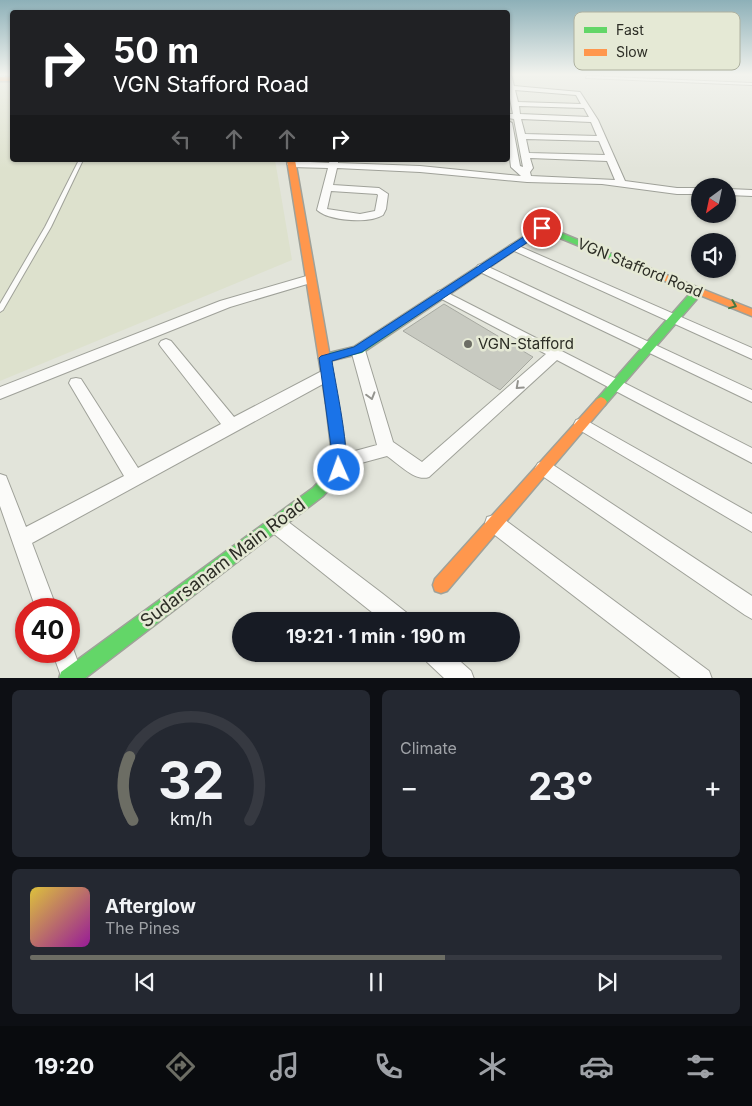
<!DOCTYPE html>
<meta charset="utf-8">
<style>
:root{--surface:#171b24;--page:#242831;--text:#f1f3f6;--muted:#9ea1a6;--line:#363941;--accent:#6c6d64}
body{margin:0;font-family:Inter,sans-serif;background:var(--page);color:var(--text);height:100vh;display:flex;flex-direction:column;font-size:19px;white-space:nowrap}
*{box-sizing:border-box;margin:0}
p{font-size:16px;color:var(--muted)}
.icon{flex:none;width:28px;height:28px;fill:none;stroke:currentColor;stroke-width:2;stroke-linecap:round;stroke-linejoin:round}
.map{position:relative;height:678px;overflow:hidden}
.panel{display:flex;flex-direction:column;gap:12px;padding:12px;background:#0d0f14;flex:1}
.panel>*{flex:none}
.top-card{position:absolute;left:10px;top:10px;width:500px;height:152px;border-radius:5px;box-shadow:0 1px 4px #0004;background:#202124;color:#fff;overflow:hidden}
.needle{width:32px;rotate:213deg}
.fabs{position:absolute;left:691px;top:178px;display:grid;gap:10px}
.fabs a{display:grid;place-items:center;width:45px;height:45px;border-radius:50%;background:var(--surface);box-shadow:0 1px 4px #0004;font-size:25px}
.speed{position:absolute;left:15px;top:598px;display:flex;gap:10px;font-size:25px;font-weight:700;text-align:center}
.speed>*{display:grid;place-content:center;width:65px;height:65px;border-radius:50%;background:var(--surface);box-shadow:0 1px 4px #0004;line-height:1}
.speed .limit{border:8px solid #d22;background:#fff;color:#111}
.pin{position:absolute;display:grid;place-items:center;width:42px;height:42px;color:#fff;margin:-21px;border:2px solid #fff;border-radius:50%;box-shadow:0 1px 5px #0007}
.me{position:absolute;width:55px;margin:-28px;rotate:358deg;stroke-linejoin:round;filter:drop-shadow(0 0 4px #0008)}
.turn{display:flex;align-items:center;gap:18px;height:105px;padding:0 20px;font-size:22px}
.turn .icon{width:65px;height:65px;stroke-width:2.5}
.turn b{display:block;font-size:35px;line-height:42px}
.lanes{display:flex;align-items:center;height:48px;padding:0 20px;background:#0003;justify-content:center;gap:25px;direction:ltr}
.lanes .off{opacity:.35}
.big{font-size:38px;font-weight:700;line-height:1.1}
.panel .card{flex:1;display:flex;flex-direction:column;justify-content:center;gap:8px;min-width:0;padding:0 18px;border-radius:8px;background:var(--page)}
.panel .dial{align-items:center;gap:0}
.dial svg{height:130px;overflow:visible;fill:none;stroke:var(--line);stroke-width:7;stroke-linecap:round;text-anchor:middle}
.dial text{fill:var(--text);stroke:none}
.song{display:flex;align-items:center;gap:15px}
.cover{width:60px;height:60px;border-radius:8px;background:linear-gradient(135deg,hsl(50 70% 55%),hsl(300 70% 35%))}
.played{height:5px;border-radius:2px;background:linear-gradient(90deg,var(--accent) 60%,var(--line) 60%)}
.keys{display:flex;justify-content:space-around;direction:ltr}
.heat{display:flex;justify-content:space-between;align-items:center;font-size:28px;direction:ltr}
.panel .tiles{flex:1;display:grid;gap:12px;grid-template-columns:1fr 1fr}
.card:last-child{grid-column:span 2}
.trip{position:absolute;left:232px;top:612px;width:288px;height:50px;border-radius:25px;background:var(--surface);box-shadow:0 1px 4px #0004;font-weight:700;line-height:50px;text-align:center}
.dock{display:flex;height:80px;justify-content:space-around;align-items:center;background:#090b0e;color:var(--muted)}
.dock .icon{width:35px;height:35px}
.dock .on{color:var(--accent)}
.dock b{font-size:22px;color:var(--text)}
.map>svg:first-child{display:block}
.built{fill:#dde1cd}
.building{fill:#c8cac1;stroke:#a7a9a1}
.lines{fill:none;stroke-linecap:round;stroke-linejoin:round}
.lane-casing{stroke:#9fa199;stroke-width:2}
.street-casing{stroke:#9fa199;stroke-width:2}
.fast-casing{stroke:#9fa199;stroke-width:3}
.slow-casing{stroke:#9fa199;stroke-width:3}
.lane{fill:#fbfbf9;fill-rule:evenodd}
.street{fill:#fbfbf9;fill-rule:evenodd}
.fast{fill:#63d668;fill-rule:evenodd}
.slow{fill:#ff974d;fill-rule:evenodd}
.rail{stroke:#d1d1cf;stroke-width:2;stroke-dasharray:5 5;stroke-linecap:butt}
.oneway{stroke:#457943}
.oneway2{stroke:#94948f}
.route{fill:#1a73e8;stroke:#114b97}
.poi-dot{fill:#6c6d64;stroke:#e5e9d5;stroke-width:2}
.labels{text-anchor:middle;stroke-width:5;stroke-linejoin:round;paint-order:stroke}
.street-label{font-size:15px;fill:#2c2d25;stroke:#e5e9d5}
.poi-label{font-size:15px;fill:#2c2d25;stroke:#e5e9d5;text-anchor:start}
.near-street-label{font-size:18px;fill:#2c2d25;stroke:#e5e9d5}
.key{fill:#e5e9d5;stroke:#aeb1a0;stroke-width:1}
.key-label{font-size:14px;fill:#2c2d25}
</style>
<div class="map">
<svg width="752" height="679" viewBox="0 0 752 679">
<rect width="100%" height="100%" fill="#e2e4da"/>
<path class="built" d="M12 81V160H275L292 260 0 381V82Z"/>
<path class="building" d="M444 304 533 357 500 390 403 331Z"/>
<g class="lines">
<defs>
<path id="lane" d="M587 76 752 83V85L586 78Z
M79 160H83L51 227 3 310 0 312V304L45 227Z"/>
<path id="street" d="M508 74H511L514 86 580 92 598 120 625 181 677 188H700V194H677L602 184 527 182 420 172 337 168 333 185 379 188 388 194 386 209 383 215C369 224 329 221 317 210L328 168 291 167 287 164 291 161 329 163 330 160H338V163L420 166 521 176 511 167 508 143V121L512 123 520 166 523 167 514 119 508 118V114H513L508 88ZM515 90 576 95 581 104 518 102ZM519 106 584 108 589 117 520 114ZM521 119 591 122 597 136 525 134ZM526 139 599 141 605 155 529 153ZM530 158 607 161 615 180 531 176 530 172 533 168ZM331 191 377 194 378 195 375 211 360 214 327 209Z
M728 189 752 190V196L728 195Z
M514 244 752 348V359L510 249 508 247 510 245Z
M482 264 752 390V402L478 271 476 268 478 265Z
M310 275 314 276 316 279 314 282 230 307 0 399V387L220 301Z
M442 290 752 448V463L557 360 429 477C415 482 399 464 387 456L339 469 333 467 330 462 333 457 377 445 351 350 353 347H363L365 350 393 442 422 462 546 354 438 297 436 294 438 291Z
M166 339 171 341 234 417 322 371 327 370 332 371 334 375 332 379 32 543 57 609H36L0 506V474L6 476 26 527 124 476 69 383 71 379 76 378 81 379 138 468 221 424 161 347 159 344 161 341Z
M582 418 752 514V532L576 428 574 424 576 420Z
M544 461 550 463 752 596V619L745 615 538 473 535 468 538 463Z
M494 515 501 517 709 671 712 679H682L487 529 485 523 487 517Z
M276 516 283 518 383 594 407 613 410 621H383L269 530 267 524 269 518Z
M69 642 71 643 83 676 82 679H62L61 676 52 651H69Z
M424 654H452L471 671 474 679H445L427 662Z"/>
<path id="fast" d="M542 225 636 264 631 267 628 266 543 231 362 353 325 362 319 358 321 355 354 347Z
M698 288 702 289 703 291 702 293 605 405H597L595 402 597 399 694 289Z
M332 398 336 400 338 403 345 446 346 470 323 496 84 679H59L61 672 313 488 332 468 331 446 326 403 328 400Z"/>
<path id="slow" d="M0 77H12V81H0Z
M287 160H295L338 403 336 406H328L326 403Z
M631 261 752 309V316L628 266V262Z
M601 397 605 399 607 402 605 405 447 591 441 593 435 591 433 585 435 579 597 399Z"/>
</defs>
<use href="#lane" class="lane-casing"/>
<use href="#street" class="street-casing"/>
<use href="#fast" class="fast-casing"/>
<use href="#slow" class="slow-casing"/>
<use href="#lane" class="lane"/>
<use href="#street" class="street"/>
<use href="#fast" class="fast"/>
<use href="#slow" class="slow"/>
<path class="rail" d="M0 76H12"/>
</g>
<defs><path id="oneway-chevron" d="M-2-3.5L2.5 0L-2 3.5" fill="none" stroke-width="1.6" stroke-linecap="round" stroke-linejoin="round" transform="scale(1.25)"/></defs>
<use class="oneway" href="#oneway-chevron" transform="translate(733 305) rotate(22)"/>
<g class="oneway2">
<use href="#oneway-chevron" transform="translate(519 386) rotate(138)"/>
<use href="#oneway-chevron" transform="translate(371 396) rotate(74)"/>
</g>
<linearGradient id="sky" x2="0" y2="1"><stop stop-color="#8db0b8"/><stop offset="0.44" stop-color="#f2f3ee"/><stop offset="1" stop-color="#f2f3ee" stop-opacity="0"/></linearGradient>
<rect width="752" height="169" fill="url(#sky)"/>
<path class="route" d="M542 225 547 228 546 230 362 352 332 361C335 382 352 458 344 474L339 475 334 474 332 470 331 446 319 358 321 356 354 347Z"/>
<circle class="poi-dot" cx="468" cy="344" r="5"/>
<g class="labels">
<g class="street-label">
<text transform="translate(640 268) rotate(22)" y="5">VGN Stafford Road</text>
</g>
<g class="poi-label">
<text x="478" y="349">VGN-Stafford</text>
</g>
<g class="near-street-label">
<text transform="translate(223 563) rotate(-37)" y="6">Sudarsanam Main Road</text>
</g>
</g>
<rect x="574" y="12" width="166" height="58" rx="8" class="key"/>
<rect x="584" y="27" width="23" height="6" fill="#63d668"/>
<rect x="584" y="49" width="23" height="7" fill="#ff974d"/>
<g class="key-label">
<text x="616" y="35">Fast</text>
<text x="616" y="57">Slow</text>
</g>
</svg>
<div class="fabs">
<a><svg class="needle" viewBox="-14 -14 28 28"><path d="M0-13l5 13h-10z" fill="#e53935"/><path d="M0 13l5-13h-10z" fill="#9ea1a6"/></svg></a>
<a><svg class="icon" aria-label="sound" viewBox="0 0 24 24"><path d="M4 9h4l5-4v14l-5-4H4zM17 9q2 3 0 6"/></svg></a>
</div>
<div class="speed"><div class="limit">40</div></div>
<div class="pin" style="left:542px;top:228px;background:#d93025"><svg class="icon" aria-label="arrive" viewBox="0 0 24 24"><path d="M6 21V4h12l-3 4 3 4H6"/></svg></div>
<svg class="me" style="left:339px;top:470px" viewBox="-20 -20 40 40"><circle r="17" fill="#1a73e8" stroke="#fff" stroke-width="3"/><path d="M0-11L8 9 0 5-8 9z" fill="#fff"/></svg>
<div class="trip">19:21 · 1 min · 190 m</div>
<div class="top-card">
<div class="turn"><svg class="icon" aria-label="right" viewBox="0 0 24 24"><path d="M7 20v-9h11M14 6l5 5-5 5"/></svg><div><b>50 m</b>VGN Stafford Road</div></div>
<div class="lanes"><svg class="icon off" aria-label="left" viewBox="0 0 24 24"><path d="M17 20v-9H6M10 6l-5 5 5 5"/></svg><svg class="icon off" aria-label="ahead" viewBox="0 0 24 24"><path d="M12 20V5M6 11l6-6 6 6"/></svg><svg class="icon off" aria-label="ahead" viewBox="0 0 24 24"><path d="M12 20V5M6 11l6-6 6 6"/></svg><svg class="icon" aria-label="right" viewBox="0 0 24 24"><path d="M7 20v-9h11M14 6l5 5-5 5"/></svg></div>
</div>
</div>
<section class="panel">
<div class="tiles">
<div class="card dial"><svg viewBox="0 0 100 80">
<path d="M14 69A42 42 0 1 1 86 69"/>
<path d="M14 69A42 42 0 0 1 12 30" stroke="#6c6d64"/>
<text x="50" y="56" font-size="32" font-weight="700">32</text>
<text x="50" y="72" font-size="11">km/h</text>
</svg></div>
<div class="card"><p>Climate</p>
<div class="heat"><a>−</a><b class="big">23°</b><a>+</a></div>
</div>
<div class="card">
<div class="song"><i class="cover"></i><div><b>Afterglow</b><p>The Pines</p></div></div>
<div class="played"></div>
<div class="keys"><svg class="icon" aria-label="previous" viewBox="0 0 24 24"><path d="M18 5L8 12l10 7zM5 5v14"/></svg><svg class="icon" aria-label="pause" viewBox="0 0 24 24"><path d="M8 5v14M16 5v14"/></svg><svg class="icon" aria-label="next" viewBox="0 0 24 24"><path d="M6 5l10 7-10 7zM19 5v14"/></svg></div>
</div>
</div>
</section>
<nav class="dock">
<b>19:20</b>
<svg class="icon on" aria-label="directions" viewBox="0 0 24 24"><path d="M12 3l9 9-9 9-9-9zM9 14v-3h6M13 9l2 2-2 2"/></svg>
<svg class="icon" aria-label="music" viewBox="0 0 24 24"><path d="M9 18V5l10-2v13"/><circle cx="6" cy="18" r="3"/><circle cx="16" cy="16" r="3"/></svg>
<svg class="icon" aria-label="phone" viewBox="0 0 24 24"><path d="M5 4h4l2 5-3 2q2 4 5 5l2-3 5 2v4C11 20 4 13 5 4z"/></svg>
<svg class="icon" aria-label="climate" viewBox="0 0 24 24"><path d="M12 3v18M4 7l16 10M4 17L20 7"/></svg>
<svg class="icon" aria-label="car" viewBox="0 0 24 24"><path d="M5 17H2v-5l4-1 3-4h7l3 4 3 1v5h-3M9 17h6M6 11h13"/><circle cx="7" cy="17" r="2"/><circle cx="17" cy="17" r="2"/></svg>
<svg class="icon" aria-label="filters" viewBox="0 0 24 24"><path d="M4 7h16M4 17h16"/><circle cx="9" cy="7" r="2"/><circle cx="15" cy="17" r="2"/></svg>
</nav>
